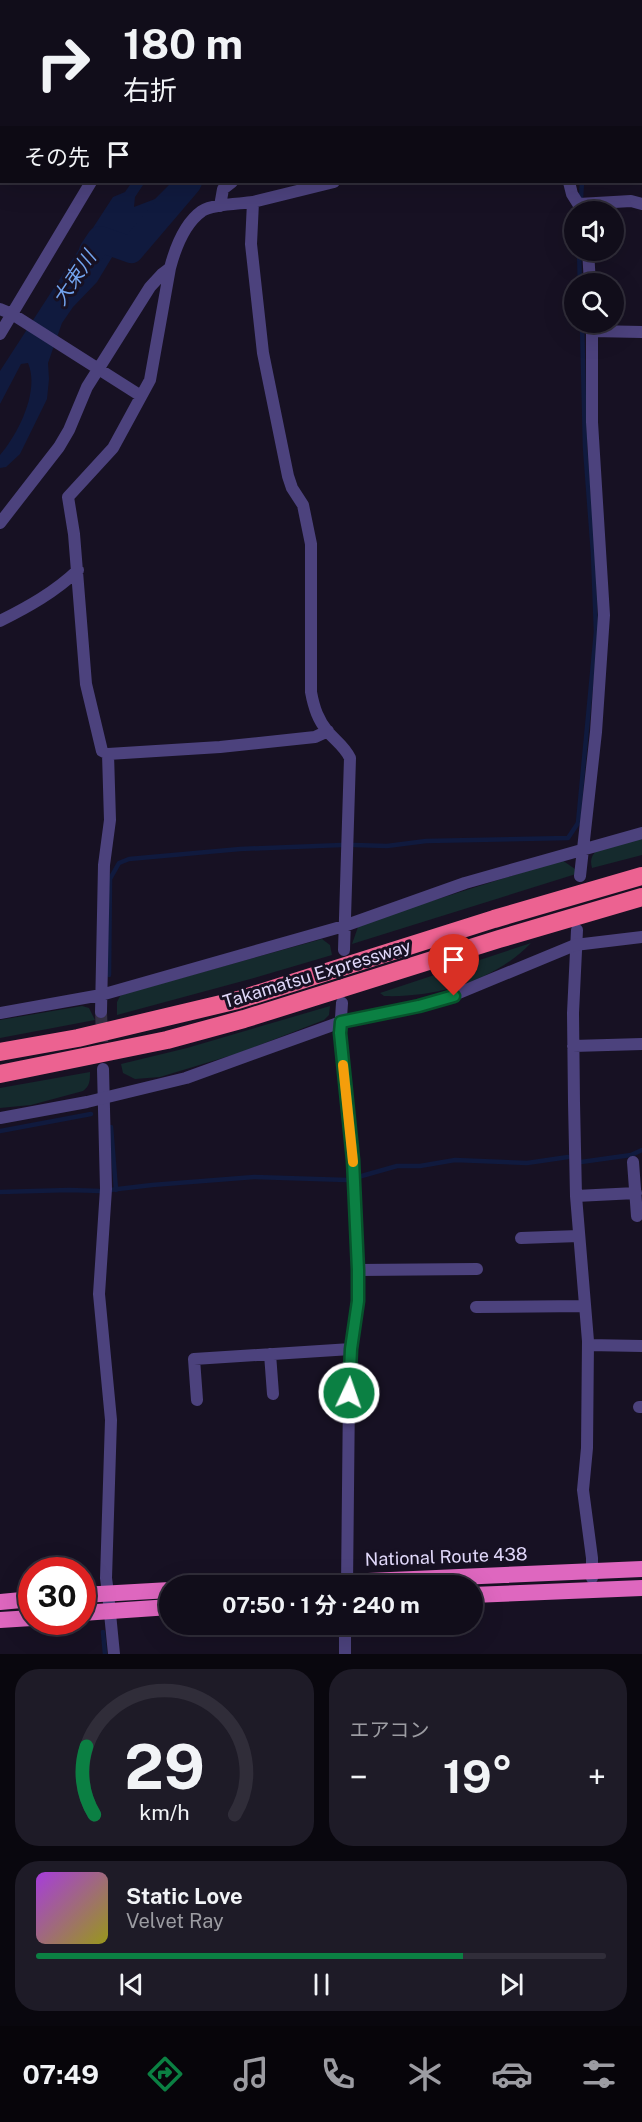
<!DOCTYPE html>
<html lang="ja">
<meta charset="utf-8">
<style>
:root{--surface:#110d1a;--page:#1e1b27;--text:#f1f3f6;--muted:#9c9ca2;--line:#302d39;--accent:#0b8043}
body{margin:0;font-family:"Public Sans","Noto Sans JP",sans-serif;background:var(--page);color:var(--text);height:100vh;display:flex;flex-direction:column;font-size:22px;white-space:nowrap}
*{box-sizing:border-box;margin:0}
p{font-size:20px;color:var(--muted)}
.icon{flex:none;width:33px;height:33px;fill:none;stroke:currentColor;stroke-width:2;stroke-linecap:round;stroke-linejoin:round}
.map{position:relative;height:1654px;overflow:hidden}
.panel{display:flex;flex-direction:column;gap:15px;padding:15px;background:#09070e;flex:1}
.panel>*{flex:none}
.hud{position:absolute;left:0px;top:0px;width:642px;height:183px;box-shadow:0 6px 24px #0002,0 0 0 2px var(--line);background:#110d1a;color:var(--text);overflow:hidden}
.tools{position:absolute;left:564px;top:201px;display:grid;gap:12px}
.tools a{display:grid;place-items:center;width:60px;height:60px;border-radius:50%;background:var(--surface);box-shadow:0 6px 24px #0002,0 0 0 2px var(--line);font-size:30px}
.speed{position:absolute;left:18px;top:1557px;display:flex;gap:12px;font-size:30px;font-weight:700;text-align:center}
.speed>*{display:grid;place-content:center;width:78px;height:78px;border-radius:50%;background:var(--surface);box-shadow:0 6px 24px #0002,0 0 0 2px var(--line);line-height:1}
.speed .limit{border:9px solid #d22;background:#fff;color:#111}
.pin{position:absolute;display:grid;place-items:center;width:51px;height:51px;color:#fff;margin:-62px -26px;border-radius:50% 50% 50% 0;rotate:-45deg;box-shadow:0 0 6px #0007}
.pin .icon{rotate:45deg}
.me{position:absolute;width:66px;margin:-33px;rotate:3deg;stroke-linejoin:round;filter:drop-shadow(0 0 4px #0008)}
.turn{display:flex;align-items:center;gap:21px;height:126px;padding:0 24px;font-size:27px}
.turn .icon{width:78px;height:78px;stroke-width:2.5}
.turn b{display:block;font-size:42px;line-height:51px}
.then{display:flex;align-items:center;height:57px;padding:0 24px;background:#0003;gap:12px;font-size:22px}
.big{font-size:45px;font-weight:700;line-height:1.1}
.panel .widget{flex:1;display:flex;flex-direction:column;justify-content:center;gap:9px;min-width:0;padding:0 21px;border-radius:24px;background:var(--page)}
.panel .dial{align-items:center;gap:0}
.dial svg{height:156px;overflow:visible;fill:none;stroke:var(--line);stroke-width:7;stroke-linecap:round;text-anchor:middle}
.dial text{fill:var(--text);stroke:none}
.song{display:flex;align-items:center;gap:18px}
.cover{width:72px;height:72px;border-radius:9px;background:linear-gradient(135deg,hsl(280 70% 55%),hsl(60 70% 35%))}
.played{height:6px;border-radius:3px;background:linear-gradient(90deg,var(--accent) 75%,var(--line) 75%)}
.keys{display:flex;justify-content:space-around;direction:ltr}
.heat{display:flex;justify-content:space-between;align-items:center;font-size:33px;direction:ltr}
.panel .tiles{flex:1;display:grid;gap:15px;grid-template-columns:1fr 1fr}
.widget:last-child{grid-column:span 2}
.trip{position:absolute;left:159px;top:1575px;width:324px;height:60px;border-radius:30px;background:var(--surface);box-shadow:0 6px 24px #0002,0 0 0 2px var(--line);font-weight:700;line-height:60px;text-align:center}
.tabs{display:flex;height:96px;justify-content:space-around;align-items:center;background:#07050a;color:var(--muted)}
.tabs .icon{width:42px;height:42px}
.tabs .on{color:var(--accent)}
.tabs b{font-size:27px;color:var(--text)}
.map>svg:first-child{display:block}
.green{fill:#152a2d}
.water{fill:#101a3e}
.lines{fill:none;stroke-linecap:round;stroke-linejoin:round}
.stream{stroke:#101a3e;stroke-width:4.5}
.river{stroke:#101a3e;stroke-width:26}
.minor-tunnel{stroke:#352f43;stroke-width:12;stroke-dasharray:12 6;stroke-linecap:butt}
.minor{stroke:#4c427d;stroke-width:12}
.tertiary{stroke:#4c427d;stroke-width:12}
.trunk{stroke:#de67bf;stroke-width:16}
.motorway{stroke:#ec6291;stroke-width:18}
.route-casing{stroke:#07532c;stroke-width:15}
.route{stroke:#0b8043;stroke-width:10}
.slow{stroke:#f59e0b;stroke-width:10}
.labels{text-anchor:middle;stroke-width:6;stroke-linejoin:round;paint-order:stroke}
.street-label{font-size:18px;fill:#e1d8fa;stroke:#171123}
.water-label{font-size:20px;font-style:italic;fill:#73a4ee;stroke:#171123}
</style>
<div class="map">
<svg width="642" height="1654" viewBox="0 0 642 1654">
<rect width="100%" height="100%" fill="#171123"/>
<path class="green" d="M642 837V855L592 868C590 860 591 856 597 850Z
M562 860 575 869 576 874 352 944 358 927 365 922Z
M322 939 330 945 332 955 254 978 117 1015V1002L120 996 127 993Z
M531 943C495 981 435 998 384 996L380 993Z
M82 1006 89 1008 95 1020 0 1038V1020Z
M330 1006 329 1015 324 1020 239 1053 160 1077 135 1079 123 1073 121 1064 187 1048Z
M90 1072C90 1080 90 1086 83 1091L31 1105 0 1108V1088Z"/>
<path class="water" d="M132 182H145L135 197 134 207 155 199 172 182H199L172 211 137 227 120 244 97 282 73 307 62 323 48 363 49 379 47 399 20 454 6 467 0 468V455C18 434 40 391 28 363L21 364 0 404V371L113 197 125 192Z"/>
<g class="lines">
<path class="stream" d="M581 197 582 182
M579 250 580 284
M354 845 387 846 426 841 568 838 578 823 596 632 593 553 585 447 582 322
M109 975 110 879 119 863 129 859 240 849 342 845
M111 1127 116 1190
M0 1131 91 1114
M581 1162 631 1155 642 1150
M358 1177 397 1166H420L455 1160 527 1163 568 1157
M0 1192 69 1190 101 1191 152 1185 254 1177 347 1180
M103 1632 105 1654"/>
<path class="river" d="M92 251 100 239 131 250 189 182"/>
<path class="minor-tunnel" d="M101 1012 103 1059"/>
<path class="minor" d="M80 2V0
M583 2 584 0
M640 64H642
M0 151H2
M640 168 642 167
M334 182 253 202 251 244 263 353 288 476 292 488 303 505 311 544V692C314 708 318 720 328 732 336 741 345 747 350 758L344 950
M569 182 572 194 582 210
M579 204 631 201 642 204
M220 206 223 189 232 182
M588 250 590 284
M0 309 12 314 141 396
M592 331 642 332
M0 334 91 182
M0 523 59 447 69 430 87 387 150 287 162 274 170 268
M0 621C28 607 55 592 78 570
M108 754 220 747 315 737 328 731
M580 876 596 732 604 615 592 422V322
M577 930 573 1013 574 1102 576 1196 588 1341 587 1448 583 1490 592 1558V1578
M342 1003 340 1033 353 1160 358 1270V1301L351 1349 349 1393 347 1586
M101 1012 104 865 110 820 108 754 102 751 86 684 74 534 68 497 113 448 150 380 170 268C175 249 185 223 202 211 213 204 240 204 253 202
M0 1013 101 995 344 926 465 883 642 833
M573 1046 642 1044
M103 1069 106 1189 99 1294 111 1420 106 1578 108 1593
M633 1162 637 1216
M576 1196 636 1193
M521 1238 579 1236
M358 1270 477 1269
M476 1307 585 1306
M588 1345 642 1346
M270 1354 273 1394
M197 1400 194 1359 351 1349
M639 1407H642
M345 1654V1624"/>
<path class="tertiary" d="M0 1118 87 1102 186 1078 341 1022 419 1006 454 995 575 945 642 937
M108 1593 114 1654"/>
<path class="trunk" d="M252 1586 642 1569
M82 1595 170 1590
M472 1595 642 1588
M0 1602 32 1599
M82 1613 170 1607
M0 1620 32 1618"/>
<path class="motorway" d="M0 1052 78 1038 238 1000 494 919 642 876
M0 1074 167 1040 244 1019 499 939 642 897"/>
</g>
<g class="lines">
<defs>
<path id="route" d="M349 1393 351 1349 358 1301V1270L353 1160 340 1033 341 1022 419 1006 454 996"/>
</defs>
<use href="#route" class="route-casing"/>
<use href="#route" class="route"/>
<path class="slow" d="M343 1065 353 1162"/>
</g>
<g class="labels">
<g class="street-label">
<text transform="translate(317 974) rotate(-17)" y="6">Takamatsu Expressway</text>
<text transform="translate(446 1557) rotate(-2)" y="6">National Route 438</text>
</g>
<g class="water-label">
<text transform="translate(74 278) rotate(-56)" y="7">大束川</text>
</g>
</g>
</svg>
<div class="tools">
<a><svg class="icon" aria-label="sound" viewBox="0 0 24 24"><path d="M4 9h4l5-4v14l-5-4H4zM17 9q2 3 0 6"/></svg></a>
<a><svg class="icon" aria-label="search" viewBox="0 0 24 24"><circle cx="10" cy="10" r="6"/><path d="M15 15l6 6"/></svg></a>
</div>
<div class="speed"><div class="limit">30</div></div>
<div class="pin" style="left:454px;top:996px;background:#d93025"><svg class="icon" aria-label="arrive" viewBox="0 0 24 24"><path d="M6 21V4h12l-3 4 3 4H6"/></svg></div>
<svg class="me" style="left:349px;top:1393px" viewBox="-20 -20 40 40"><circle r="17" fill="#0b8043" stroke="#fff" stroke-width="3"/><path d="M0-11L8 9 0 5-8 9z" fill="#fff"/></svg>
<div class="trip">07:50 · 1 分 · 240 m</div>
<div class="hud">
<div class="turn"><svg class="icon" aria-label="right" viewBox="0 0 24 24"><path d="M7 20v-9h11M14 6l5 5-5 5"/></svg><div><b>180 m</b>右折</div></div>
<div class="then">その先<svg class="icon" aria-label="arrive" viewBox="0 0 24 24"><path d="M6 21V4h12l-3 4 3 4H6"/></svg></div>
</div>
</div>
<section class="panel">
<div class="tiles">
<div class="widget dial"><svg viewBox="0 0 100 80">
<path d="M14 69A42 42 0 1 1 86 69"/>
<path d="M14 69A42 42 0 0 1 10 34" stroke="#0b8043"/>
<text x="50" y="56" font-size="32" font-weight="700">29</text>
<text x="50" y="72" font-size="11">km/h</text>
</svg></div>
<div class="widget"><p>エアコン</p>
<div class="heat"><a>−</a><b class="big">19°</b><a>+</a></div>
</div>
<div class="widget">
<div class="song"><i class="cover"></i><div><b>Static Love</b><p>Velvet Ray</p></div></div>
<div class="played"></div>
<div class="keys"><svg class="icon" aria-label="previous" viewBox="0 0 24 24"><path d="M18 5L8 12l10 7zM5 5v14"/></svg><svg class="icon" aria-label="pause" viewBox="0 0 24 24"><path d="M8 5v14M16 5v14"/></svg><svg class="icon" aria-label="next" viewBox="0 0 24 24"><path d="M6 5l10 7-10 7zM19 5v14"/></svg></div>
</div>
</div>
</section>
<nav class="tabs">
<b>07:49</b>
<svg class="icon on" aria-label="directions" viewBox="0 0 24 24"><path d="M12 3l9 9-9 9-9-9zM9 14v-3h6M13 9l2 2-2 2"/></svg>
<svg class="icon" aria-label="music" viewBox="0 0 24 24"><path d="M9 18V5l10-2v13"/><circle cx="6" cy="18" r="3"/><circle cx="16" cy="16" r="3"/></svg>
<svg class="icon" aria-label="phone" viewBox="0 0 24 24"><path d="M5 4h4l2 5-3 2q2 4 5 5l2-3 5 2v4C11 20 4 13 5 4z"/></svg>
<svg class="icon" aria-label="climate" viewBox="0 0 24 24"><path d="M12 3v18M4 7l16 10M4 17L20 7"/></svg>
<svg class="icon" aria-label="car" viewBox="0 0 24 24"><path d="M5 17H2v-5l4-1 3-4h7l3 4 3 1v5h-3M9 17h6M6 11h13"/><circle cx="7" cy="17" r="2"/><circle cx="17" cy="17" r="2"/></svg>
<svg class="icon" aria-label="filters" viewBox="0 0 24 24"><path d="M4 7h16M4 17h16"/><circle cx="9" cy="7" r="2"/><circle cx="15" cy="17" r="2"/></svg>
</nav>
